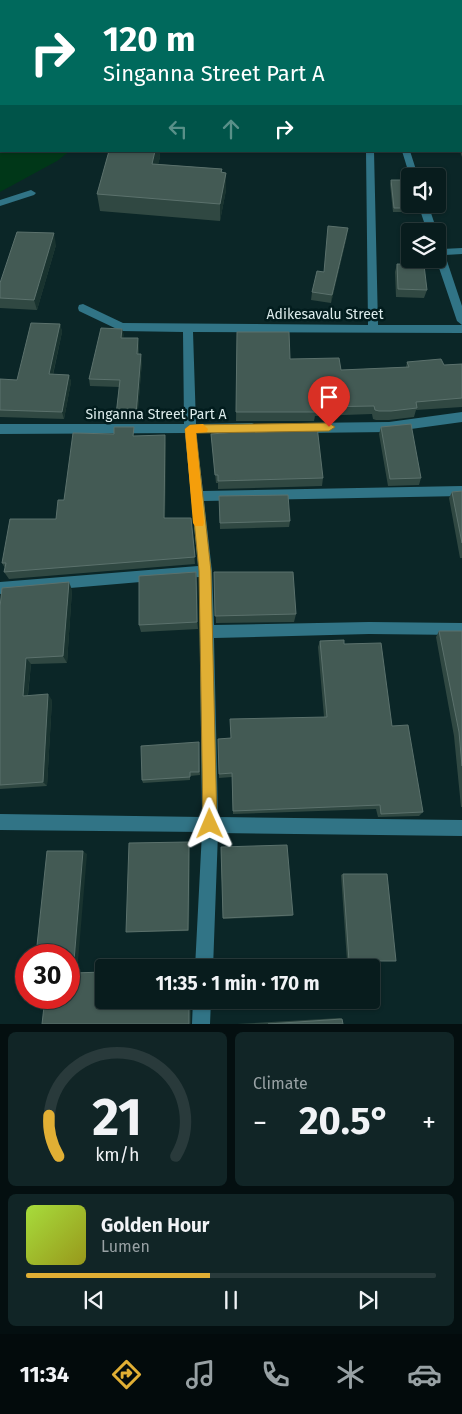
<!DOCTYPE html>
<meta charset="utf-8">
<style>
:root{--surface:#081c1d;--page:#112526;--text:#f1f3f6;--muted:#98a1a4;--line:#293a3b;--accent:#e1af34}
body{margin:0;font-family:"Fira Sans",sans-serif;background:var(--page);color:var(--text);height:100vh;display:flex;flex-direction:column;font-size:19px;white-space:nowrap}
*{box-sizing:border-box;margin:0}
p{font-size:16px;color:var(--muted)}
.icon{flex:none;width:28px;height:28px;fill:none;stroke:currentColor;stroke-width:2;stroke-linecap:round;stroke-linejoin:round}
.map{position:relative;height:1024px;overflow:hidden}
.panel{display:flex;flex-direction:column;gap:8px;padding:8px;background:#040f10;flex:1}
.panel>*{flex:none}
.guide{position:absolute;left:0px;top:0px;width:462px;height:152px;box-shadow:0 1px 4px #0004,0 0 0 1px var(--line);background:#00695c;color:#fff;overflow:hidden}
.fabs{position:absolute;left:401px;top:168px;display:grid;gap:10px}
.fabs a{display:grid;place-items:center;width:45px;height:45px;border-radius:5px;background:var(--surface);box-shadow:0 1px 4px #0004,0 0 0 1px var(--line);font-size:25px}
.speed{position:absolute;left:15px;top:944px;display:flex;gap:10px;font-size:25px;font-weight:700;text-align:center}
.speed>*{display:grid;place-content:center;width:65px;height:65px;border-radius:50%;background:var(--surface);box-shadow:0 1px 4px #0004,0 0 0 1px var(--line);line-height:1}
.speed .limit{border:8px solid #d22;background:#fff;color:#111}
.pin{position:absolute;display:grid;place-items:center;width:42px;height:42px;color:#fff;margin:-51px -21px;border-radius:50% 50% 50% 0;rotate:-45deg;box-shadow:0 0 5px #0007}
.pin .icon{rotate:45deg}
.me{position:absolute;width:55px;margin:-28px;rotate:359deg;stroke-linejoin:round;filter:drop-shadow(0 0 4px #0008)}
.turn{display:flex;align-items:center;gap:18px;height:105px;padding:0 20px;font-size:22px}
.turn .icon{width:65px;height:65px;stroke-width:2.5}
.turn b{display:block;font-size:35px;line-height:42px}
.lanes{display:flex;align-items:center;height:48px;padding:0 20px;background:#0003;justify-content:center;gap:25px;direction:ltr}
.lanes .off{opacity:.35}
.big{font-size:38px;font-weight:700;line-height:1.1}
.panel .widget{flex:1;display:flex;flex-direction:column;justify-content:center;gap:8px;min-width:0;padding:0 18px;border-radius:8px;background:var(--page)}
.panel .dial{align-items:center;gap:0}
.dial svg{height:130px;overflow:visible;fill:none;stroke:var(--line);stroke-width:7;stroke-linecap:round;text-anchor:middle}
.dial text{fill:var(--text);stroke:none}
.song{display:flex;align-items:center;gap:15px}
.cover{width:60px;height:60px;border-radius:8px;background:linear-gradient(135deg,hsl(80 70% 55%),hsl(60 70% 35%))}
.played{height:5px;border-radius:2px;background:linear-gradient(90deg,var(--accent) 45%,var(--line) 45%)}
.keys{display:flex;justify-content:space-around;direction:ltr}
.heat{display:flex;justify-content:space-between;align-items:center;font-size:28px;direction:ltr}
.panel .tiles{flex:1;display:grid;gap:8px;grid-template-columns:1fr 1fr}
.widget:last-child{grid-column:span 2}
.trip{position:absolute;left:95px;top:959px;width:285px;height:50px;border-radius:5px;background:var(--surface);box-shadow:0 1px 4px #0004,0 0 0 1px var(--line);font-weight:700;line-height:50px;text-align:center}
.dock{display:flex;height:80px;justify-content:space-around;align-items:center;background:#030b0c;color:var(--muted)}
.dock .icon{width:35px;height:35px}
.dock .active{color:var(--accent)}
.dock b{font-size:22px;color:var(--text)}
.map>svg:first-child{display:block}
.green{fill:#003718}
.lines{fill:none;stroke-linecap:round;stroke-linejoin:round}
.minor{fill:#317486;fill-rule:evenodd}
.wall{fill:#304842}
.shaded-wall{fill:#19332f}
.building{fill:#435a54;stroke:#5b716c}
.route{fill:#e1af34;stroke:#927222}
.slow{fill:#f59e0b}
.labels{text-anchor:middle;stroke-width:5;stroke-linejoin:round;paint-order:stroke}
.street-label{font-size:14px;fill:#ddecec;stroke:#021c1d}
</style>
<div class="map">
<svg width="462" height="1024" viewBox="0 0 462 1024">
<rect width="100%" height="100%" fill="#0b2627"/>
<path class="green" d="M0 0 110 1H1V151H70L57 161 0 192Z"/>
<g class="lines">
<path class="minor" d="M117 0H125V1H118Z
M461 112H462V118H461Z
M366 151H374L378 325H462V333L193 332 196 424 252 423 256 425 258 428 256 431 252 433H196L203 491 462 486V496L204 501 212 571 214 625 369 622 462 623V635L369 634 214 638 218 817 462 820V836L218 833 213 968H195L202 832 0 830V814L202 817 199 577 0 594V582L198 566 185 433 0 434V424H184L183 332 121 331 79 311 78 308 79 305 83 304 123 323 368 325Z
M402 151H410L418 176 410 177Z
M31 190 36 193 34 195 0 206V200Z
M418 204H428L437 231H427Z
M438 247 442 249 462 248V254L445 255 462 306V325L457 321 436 259Z
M462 412V422L389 432 302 433 298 431 296 428 298 425 302 423 389 422Z
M193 1000H211L210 1024H192Z"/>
</g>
<path class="wall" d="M137 0H462V95H461V1H138Z
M461 122H462V157L460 151H461Z
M109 151H159L160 157 158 164 222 169V173H226V190L220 221 100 211 97 194Z
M391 180 414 208 413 212H393L390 184Z
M347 236 331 303 311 300 312 292Z
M56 245 37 310 0 308V283Z
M397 264 427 290 424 298 396 297 395 272Z
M60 324 62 332 53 375H69L71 382 64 419 0 417V379L17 380Z
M122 329 123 338 139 345V354L142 361 137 421H118L116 415 119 387 90 386 89 379Z
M237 332 290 359 341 370 406 367 407 362 444 365 462 364V407L416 410 414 417 389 420H376L373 419 372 414 315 416 314 421H236Z
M381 427 421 478 419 485 388 486 379 434Z
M211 434 323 478 322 486 218 489V483H216Z
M136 436 166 444 165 518H191L195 564 9 579 4 572 5 568 2 563 56 519 64 500Z
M462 491V558H460L449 498 452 492Z
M219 496 290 521 289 527 220 529Z
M214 572 296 614 294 622 216 623Z
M197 580 198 629 141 632 139 625Z
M72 590 67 663 31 664 28 695 52 700 47 786 0 789V607Z
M439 631H462V807H461L454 736 436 637Z
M320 641 344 644 392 726 423 812 419 816 378 817 376 809 233 814 232 777 219 778 218 739 230 738 324 717 318 647Z
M199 742 200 775 190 776V780L143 783 142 780Z
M190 844 189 931 128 932H126Z
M221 847 293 915 291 916 223 919Z
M343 874 396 961H347L341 875Z
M340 1018 342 1019 343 1024H237Z"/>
<path class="shaded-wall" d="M155 151H159L160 157 154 181 152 164Z
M226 173V190L220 221V204Z
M348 228 347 236 331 303 332 295Z
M54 233 56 245 37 310 34 300Z
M60 324 62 332 51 382 49 374Z
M122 329 124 335 122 345 121 338Z
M138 338 139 345 138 361 137 354Z
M141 354 142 361 137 421 136 415Z
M69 375 71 382 64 419 62 412Z
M165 435 166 444 165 526 164 518Z
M196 572 197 580 198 629 197 622Z
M69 582 72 590 67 663 63 656Z
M26 658 31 664 27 701 23 696Z
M48 694 52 700 47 786 43 782Z
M189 842 190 844 189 931 188 930Z
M83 851 87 854 77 973H73Z
M189 1000H191V1024H189Z"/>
<path class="building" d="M138 0H462V82H461V1H138Z
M461 122H462V144L461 142Z
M109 151H155L152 164 222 169 221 172 226 173 220 204 97 194Z
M391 180H410V204H413L414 208H394Z
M328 226 348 228 332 295 312 292 317 271 324 272Z
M17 232 54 233 34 300 0 298V283Z
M397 264 424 265 427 290 398 289Z
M31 323 60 324 49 374 69 375 62 412 0 410V379L17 380Z
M101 328 122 329 121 338H138L137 354H141L136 415H116L120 380 89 379Z
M237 332H289L290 359 339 358 341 370 409 367 407 362 441 359 444 365 462 364V398L416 402 417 408 391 411H379L375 410 374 406 315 407 316 412H236Z
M411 424 421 478 390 479 381 427Z
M236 426H317L323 478 218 481V475H215L211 434 236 432Z
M114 427H134L133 436 165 435 164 518H191L195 557 4 572 6 563H2L10 519H56L58 500H64L73 433 114 434Z
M462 491V543L452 492Z
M288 495 290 521 220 523 219 496Z
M196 572 197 622 139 625V576Z
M214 572H293L296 614 215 616Z
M69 582 63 656 26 658 23 696 48 694 43 782 0 785V607L2 588Z
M439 631H462V766L459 732Z
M344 640V644L381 643 392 726 408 725 423 812 381 814 380 805 233 811 232 773 219 774 218 739 231 738 230 719 327 717 320 641Z
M199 742V772H190V777L142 780 141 746Z
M189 842 188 930 126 932 129 843Z
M287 845 293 915 223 918 221 847Z
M47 851H83L73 973 104 972V1000H189V1024H42L45 998H69V955H36Z
M343 874H387L396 961H349Z
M342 1019 343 1024H268Z"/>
<path class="route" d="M329 423 335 427 329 431 196 433 211 571 217 824 215 829 210 831 205 829 203 824 199 571 185 429 190 425Z"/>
<path class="slow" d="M203 424 208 429 207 432 196 433 204 523 203 526H195L193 523 185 429 190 425Z"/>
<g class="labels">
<g class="street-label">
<text x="325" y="319">Adikesavalu Street</text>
<text x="156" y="419">Singanna Street Part A</text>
</g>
</g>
</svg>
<div class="fabs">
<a><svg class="icon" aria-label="sound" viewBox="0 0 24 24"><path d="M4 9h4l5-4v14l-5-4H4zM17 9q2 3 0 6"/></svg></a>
<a><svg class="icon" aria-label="layers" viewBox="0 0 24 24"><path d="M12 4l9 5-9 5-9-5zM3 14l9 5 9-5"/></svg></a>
</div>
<div class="speed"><div class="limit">30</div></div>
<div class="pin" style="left:329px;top:427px;background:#d93025"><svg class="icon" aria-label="arrive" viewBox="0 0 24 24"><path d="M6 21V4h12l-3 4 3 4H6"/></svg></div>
<svg class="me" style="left:210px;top:824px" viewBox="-20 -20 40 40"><path d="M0-17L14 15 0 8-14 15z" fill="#e1af34" stroke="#fff" stroke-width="4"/></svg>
<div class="trip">11:35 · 1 min · 170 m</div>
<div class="guide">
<div class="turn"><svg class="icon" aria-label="right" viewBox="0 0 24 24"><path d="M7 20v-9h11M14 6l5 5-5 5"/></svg><div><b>120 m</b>Singanna Street Part A</div></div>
<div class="lanes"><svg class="icon off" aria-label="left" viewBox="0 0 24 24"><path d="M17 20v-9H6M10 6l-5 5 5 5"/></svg><svg class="icon off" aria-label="ahead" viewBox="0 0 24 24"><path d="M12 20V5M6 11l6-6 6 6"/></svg><svg class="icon" aria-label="right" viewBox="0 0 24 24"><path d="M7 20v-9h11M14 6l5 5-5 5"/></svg></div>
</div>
</div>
<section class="panel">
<div class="tiles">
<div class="widget dial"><svg viewBox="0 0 100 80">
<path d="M14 69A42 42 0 1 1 86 69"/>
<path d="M14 69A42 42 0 0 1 8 44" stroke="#e1af34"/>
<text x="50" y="56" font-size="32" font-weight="700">21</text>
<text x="50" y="72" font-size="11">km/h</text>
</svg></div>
<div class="widget"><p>Climate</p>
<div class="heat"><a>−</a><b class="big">20.5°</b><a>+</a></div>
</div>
<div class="widget">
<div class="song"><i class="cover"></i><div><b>Golden Hour</b><p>Lumen</p></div></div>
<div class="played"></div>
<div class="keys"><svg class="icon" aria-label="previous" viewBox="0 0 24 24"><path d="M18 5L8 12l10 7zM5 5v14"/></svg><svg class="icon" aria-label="pause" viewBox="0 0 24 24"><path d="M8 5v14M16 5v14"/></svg><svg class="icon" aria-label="next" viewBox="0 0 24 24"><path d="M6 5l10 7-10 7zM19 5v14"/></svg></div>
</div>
</div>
</section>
<nav class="dock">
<b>11:34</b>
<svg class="icon active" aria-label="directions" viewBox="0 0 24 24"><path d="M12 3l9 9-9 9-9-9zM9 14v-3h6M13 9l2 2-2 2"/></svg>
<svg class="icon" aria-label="music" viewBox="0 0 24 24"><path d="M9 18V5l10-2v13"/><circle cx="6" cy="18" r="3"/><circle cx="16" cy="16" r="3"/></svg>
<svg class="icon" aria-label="phone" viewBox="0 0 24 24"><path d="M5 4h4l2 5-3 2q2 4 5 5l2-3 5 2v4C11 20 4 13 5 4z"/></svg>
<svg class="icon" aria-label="climate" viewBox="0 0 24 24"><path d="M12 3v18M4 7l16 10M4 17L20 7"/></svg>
<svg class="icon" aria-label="car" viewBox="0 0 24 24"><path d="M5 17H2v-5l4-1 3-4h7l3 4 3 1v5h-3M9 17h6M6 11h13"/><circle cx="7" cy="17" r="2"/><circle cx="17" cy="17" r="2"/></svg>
</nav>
